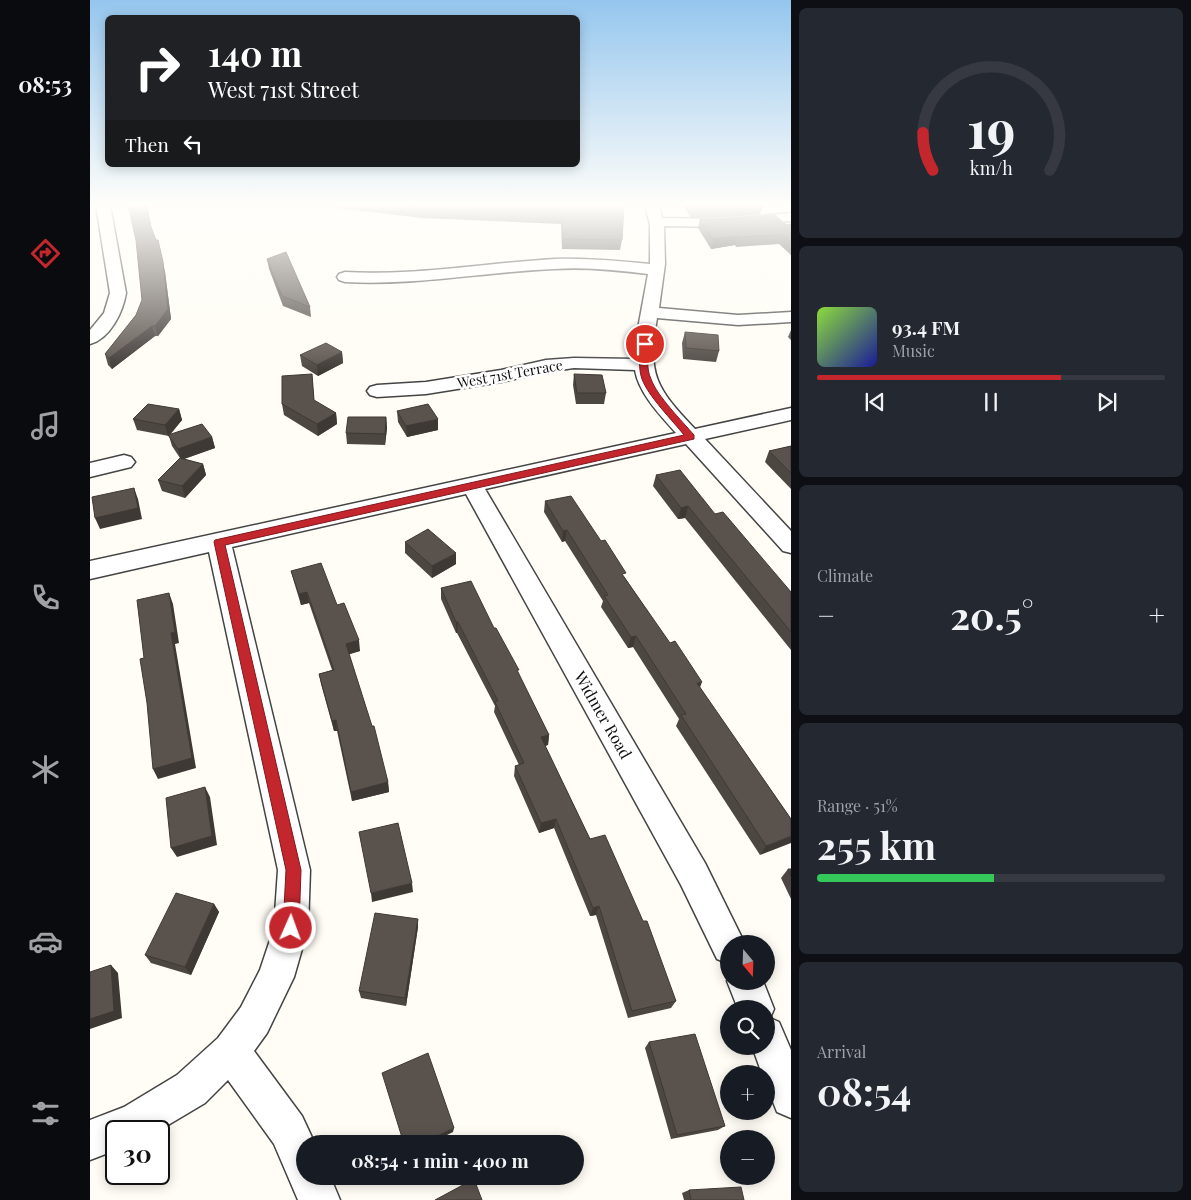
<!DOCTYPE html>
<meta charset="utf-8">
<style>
:root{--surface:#171b24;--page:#242831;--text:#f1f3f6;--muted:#9ea1a6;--line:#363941;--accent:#c4262e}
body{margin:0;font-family:"Playfair Display",serif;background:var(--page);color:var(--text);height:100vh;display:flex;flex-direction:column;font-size:19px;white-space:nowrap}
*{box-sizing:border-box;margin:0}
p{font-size:16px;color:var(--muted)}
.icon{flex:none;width:28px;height:28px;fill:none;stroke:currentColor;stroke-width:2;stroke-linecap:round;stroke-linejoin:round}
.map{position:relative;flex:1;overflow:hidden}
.side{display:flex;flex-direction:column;gap:8px;padding:8px;background:#0d0f14;width:400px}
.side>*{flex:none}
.hud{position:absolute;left:15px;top:15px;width:475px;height:152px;border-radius:8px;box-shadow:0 2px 12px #0003;background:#202124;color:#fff;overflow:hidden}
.needle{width:32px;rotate:161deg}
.controls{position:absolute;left:630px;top:935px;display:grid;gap:10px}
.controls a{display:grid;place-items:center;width:55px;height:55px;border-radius:50%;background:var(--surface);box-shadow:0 2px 12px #0003;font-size:25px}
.speed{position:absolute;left:15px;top:1120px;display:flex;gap:10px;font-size:25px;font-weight:700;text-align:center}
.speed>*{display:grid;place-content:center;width:65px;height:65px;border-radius:50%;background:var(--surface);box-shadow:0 2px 12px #0003;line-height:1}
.speed .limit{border:2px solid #111;border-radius:8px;background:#fff;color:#111}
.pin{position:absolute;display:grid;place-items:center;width:42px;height:42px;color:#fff;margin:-21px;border:2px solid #fff;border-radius:50%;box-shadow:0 1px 5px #0007}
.me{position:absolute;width:55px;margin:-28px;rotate:2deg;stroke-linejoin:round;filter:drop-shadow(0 0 4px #0008)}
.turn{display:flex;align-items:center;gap:18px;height:105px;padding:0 20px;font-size:22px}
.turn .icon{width:65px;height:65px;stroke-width:2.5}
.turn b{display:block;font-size:35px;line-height:42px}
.then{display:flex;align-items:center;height:48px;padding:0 20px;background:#0003;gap:10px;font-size:19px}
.big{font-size:38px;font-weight:700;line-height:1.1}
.side .widget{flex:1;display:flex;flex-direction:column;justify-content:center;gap:8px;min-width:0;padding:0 18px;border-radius:8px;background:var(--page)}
.side .dial{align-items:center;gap:0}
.dial svg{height:130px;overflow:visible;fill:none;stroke:var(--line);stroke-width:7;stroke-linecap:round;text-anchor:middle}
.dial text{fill:var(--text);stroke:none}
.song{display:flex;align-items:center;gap:15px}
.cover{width:60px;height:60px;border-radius:8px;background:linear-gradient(135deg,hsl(90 70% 55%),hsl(240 70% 35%))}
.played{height:5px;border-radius:2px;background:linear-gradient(90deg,var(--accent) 70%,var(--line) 70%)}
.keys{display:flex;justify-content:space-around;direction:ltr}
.heat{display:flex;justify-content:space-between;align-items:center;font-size:28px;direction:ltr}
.charge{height:8px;border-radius:4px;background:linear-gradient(90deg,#34c759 51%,var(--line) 0)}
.trip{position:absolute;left:206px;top:1135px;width:288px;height:50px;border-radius:25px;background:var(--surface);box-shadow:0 2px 12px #0003;font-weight:700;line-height:50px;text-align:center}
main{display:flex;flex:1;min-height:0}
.tab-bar{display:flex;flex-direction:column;width:90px;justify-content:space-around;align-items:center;background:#090b0e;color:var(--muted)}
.tab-bar .icon{width:35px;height:35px}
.tab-bar .current{color:var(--accent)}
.tab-bar b{font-size:22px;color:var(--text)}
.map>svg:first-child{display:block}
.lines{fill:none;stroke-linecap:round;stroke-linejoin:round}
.minor-casing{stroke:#444;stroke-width:3}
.minor{fill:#fff;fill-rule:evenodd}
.wall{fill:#4d4742}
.shaded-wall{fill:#3f3936}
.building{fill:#5a524d;stroke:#3f3936}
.route{fill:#c4262e;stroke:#7f191e}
.labels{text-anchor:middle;stroke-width:5;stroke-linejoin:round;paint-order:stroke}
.far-street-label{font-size:14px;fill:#111;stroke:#fff}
.street-label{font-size:16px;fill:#111;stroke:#fff}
</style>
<main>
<nav class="tab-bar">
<b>08:53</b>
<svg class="icon current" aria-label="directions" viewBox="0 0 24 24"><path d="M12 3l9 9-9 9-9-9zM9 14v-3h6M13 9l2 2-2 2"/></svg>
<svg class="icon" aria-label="music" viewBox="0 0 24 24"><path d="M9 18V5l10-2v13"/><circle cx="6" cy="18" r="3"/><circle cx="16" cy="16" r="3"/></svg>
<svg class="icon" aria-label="phone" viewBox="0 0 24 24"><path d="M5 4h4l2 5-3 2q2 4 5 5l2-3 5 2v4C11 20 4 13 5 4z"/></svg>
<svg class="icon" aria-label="climate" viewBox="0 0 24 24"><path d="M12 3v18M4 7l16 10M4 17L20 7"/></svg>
<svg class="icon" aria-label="car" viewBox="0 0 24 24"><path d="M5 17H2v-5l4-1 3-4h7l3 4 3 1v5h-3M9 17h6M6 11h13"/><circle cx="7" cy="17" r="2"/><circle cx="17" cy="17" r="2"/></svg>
<svg class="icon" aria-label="filters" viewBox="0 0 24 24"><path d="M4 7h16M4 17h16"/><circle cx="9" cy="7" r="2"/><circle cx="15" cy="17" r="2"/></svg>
</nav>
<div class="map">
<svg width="701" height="1200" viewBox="0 0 701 1200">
<rect width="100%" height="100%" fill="#fffdf5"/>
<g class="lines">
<defs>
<path id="minor" d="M6 205H20L36 293C33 312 20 339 0 344V330L14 313 20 293Z
M555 205H569L572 218 639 219 701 213V221L639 227 574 226 575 264 569 308 648 315 701 312V322L648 325 567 318C557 375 566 388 605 429L701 408V420L615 439 701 531V553L693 551 596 444 395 489 615 863 655 944H639V964L627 959 591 885 376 494 142 547 220 870 218 928 204 977 177 1033 164 1051 212 1116 225 1144H215V1176H240L250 1200H208L184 1144 138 1080 115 1103 68 1131H26V1150L0 1160V1120L34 1107 87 1075 128 1038 151 1007 170 970 184 928 188 870 119 552 0 579V561L586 433C571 416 549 394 545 370L484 368 456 372 411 382 336 394 287 397 280 395 277 391 280 387 287 385 336 382 411 370 456 360 484 358 545 359 549 323 558 274C527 270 495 267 464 269 394 272 325 286 255 282L249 280 247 277 249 274 255 272C326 276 394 263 465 259 496 258 528 261 560 264V225Z
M34 455 41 457 45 462 41 467 0 477V463Z
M639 977V981H673L684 1009 680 1018 689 1022 701 1050V1118L687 1112 676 1084V1074H672L662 1046H676V1009H648L637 981Z"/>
</defs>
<use href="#minor" class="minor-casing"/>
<use href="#minor" class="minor"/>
</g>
<path class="wall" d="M57 205 62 231 75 272 81 319 68 336H65L22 369 18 365 15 354 46 315 52 300Z
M246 205H534L532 240 530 250 472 249 471 224 332 218 247 208Z
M593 205H673L670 214 639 217H600Z
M610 219 696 225 701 224V255L689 244 646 247 645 245 621 249 608 228Z
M177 259 220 307 221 317 193 306 179 269Z
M701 330V340L698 337Z
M595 332 629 351 626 362 593 359 592 343Z
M252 352 253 363 228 376 212 366 210 355Z
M222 374 224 401 246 413 247 424 228 436 194 415 192 404Z
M484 374 516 393 514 404H486L483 385Z
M89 409 92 420 80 435 122 437 125 448 94 459 113 464 116 475 95 498 72 491 68 480 90 458 82 446 79 436 47 430 43 419Z
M307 411 348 430 317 437 308 422Z
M296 417 297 428 295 445 257 444 256 433Z
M701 446V489L675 462 679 451Z
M566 475 625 514 701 592V650L595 518 588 519 563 486Z
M455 501 535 578 610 688 701 819 670 855 586 726 589 719 543 647 538 648 511 607 513 601 475 541 472 542 454 512Z
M315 542 366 564 342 578 315 553Z
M201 571 247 605 270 651 259 654 298 782 299 792 262 801 247 731H244L231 684 229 674 242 670 219 603 211 605 204 582Z
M351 588 404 628 428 674 459 735 458 745 455 746 500 839 586 1001 581 1008 538 1018 506 915 500 916 464 828 449 833 424 776 425 766 429 765 404 712 405 706 367 633H366L351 599Z
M698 869H701V899L691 878Z
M124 904 129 912 101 975 61 963 55 955Z
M328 919V927L316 1006 271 998 269 991Z
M559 1042 635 1126 628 1130 581 1139 555 1048Z
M599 1190 654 1200H594L592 1193Z"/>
<path class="shaded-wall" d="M666 205H673L670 214 639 217 641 208Z
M648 236 645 245 621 249 623 239Z
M68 240 75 272 81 319 68 336 65 326Z
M62 326 65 336 22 369 19 358Z
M252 352 253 363 228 376 227 365Z
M89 409 92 420 78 436 75 425Z
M246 413 247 424 228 436 227 424Z
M296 417 297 428 295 445V434Z
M348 419V430L317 437 316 426Z
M122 437 125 448 91 460 88 449Z
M113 464 116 475 95 498 92 486Z
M44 488 48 499 52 519 10 529 5 518Z
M598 506 595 518 588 519 591 508Z
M477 530 475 541 472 542 473 531Z
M366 553V564L342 578V566Z
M217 592 219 603 211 605 209 594Z
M79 593 83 604 89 643 85 644 106 768 68 779 63 769 81 633Z
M366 622H368L367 633H366Z
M546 636 543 647 538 648 541 637Z
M269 640 270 651 257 655 256 644Z
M612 682 608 693 607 683Z
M246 720 247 731H244L242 721Z
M459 735 458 745 450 747 451 737Z
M298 782 299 792 262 801 261 792Z
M115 787 120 797 127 845 87 857 81 848Z
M466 819 464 828 449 833 451 823Z
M701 836V843L670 855 676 846Z
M322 883 323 892 282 902 281 893Z
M124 904 129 912 101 975 95 967Z
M509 906 506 915 500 916 503 908Z
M328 919V927L316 1006 315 998Z
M21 965 28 973 32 1018 0 1029V1019Z
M364 1128 363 1132 339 1144H330Z"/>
<path class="building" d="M38 205H56L61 227 66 240H68L73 262 78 309 65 326H62L19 358 15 354 46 315 52 300 46 240Z
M302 205H534L532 240 473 239 472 214 332 209Z
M601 205H666L641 208 602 207Z
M685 215 696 225 701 224V242L692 235 649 237 648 236 623 239 610 219H642Z
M196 252 220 307 192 296 177 259Z
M595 332 628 335 629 351 596 348Z
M236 343 252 352 227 365 210 355Z
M222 374 224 400 246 413 227 424 192 404V376Z
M484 374 512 375 516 393H487Z
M58 404 89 409 75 425 43 419Z
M338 404 348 419 316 426 307 411Z
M258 417H296L295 434 256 433Z
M112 424 122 437 88 449 78 435Z
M701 446V473L679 451Z
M90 458 113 464 92 486 68 480Z
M590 470 625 514 633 512 701 592V632L598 506 591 508 566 475Z
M44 488 48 508 5 518 2 497Z
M481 496 511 541 515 540 536 573 532 574 580 643 585 641 612 682 607 683 701 819V836L676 846 591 715 596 714 546 636 541 637 514 596 518 595 477 530 473 531 455 501Z
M338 529 366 553 342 566 315 542Z
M231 563 247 605 254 603 269 640 256 644 282 726H284L298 782 261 792 246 720 242 721 229 674 244 670 217 592 209 594 201 571Z
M381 581 404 628H406L429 670H427L459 735 451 737 500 839 515 835 553 921H557L586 1001 542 1011 509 906 503 908 466 819 451 823 425 766 434 763 405 702 408 701 368 622H366L351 588Z
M79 593 85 632 81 633 102 758 63 769 57 703 50 659 54 658 47 600Z
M115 787 122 836 81 848 76 798Z
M308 823 322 883 281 893 269 832Z
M698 869H701V876Z
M86 893 124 904 95 967 55 955Z
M285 913 328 919 315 998 269 991Z
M21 965 24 1011 0 1019V972Z
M605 1034 635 1126 587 1135 559 1042Z
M338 1053 364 1128 330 1144H314L292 1073Z
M384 1179 392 1200H345Z
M651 1187 654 1200H601L599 1190Z"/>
<linearGradient id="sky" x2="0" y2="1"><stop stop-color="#95c6ee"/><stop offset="0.55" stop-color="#fffefa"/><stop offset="1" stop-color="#fffefa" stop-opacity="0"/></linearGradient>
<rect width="701" height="373" fill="url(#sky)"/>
<path class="route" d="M555 342 559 344C558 356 556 369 561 379 567 396 592 421 604 435V439L135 545 211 870 209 928 207 934 201 936 195 934 193 928 196 870 124 542 125 540 594 435C583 421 558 396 552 379 548 368 550 356 551 344Z"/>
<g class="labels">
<g class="far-street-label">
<text transform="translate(420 374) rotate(-10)" y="5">West 71st Terrace</text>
</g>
<g class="street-label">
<text transform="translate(513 715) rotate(60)" y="6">Widmer Road</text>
</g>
</g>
</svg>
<div class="controls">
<a><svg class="needle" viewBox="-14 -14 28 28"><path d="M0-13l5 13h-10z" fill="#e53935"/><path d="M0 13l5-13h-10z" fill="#9ea1a6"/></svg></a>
<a><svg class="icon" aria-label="search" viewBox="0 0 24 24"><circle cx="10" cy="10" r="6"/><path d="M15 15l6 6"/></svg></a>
<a>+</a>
<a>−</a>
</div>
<div class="speed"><div class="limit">30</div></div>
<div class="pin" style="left:555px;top:344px;background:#d93025"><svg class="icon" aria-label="arrive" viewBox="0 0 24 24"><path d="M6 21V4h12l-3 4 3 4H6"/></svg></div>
<svg class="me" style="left:201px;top:928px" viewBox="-20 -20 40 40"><circle r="17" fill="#c4262e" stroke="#fff" stroke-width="3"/><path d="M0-11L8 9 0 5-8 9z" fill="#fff"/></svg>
<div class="trip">08:54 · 1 min · 400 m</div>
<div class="hud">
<div class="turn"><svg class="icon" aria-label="right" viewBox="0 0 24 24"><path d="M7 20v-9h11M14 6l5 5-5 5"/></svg><div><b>140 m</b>West 71st Street</div></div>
<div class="then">Then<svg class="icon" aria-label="left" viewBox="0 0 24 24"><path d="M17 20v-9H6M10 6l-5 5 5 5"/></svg></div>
</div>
</div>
<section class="side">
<div class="widget dial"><svg viewBox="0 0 100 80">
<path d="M14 69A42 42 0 1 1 86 69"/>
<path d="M14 69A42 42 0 0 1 8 46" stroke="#c4262e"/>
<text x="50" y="56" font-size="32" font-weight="700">19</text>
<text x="50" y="72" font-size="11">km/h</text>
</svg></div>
<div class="widget">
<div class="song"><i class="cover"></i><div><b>93.4 FM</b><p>Music</p></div></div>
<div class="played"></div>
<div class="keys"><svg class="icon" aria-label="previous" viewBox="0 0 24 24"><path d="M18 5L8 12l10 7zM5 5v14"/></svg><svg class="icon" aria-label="pause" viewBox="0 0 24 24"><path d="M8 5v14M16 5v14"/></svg><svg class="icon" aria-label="next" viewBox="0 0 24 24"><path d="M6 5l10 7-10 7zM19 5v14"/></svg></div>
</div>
<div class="widget"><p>Climate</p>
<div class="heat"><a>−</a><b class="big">20.5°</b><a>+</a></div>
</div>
<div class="widget"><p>Range · 51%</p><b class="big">255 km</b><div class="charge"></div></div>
<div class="widget"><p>Arrival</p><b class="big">08:54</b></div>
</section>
</main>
